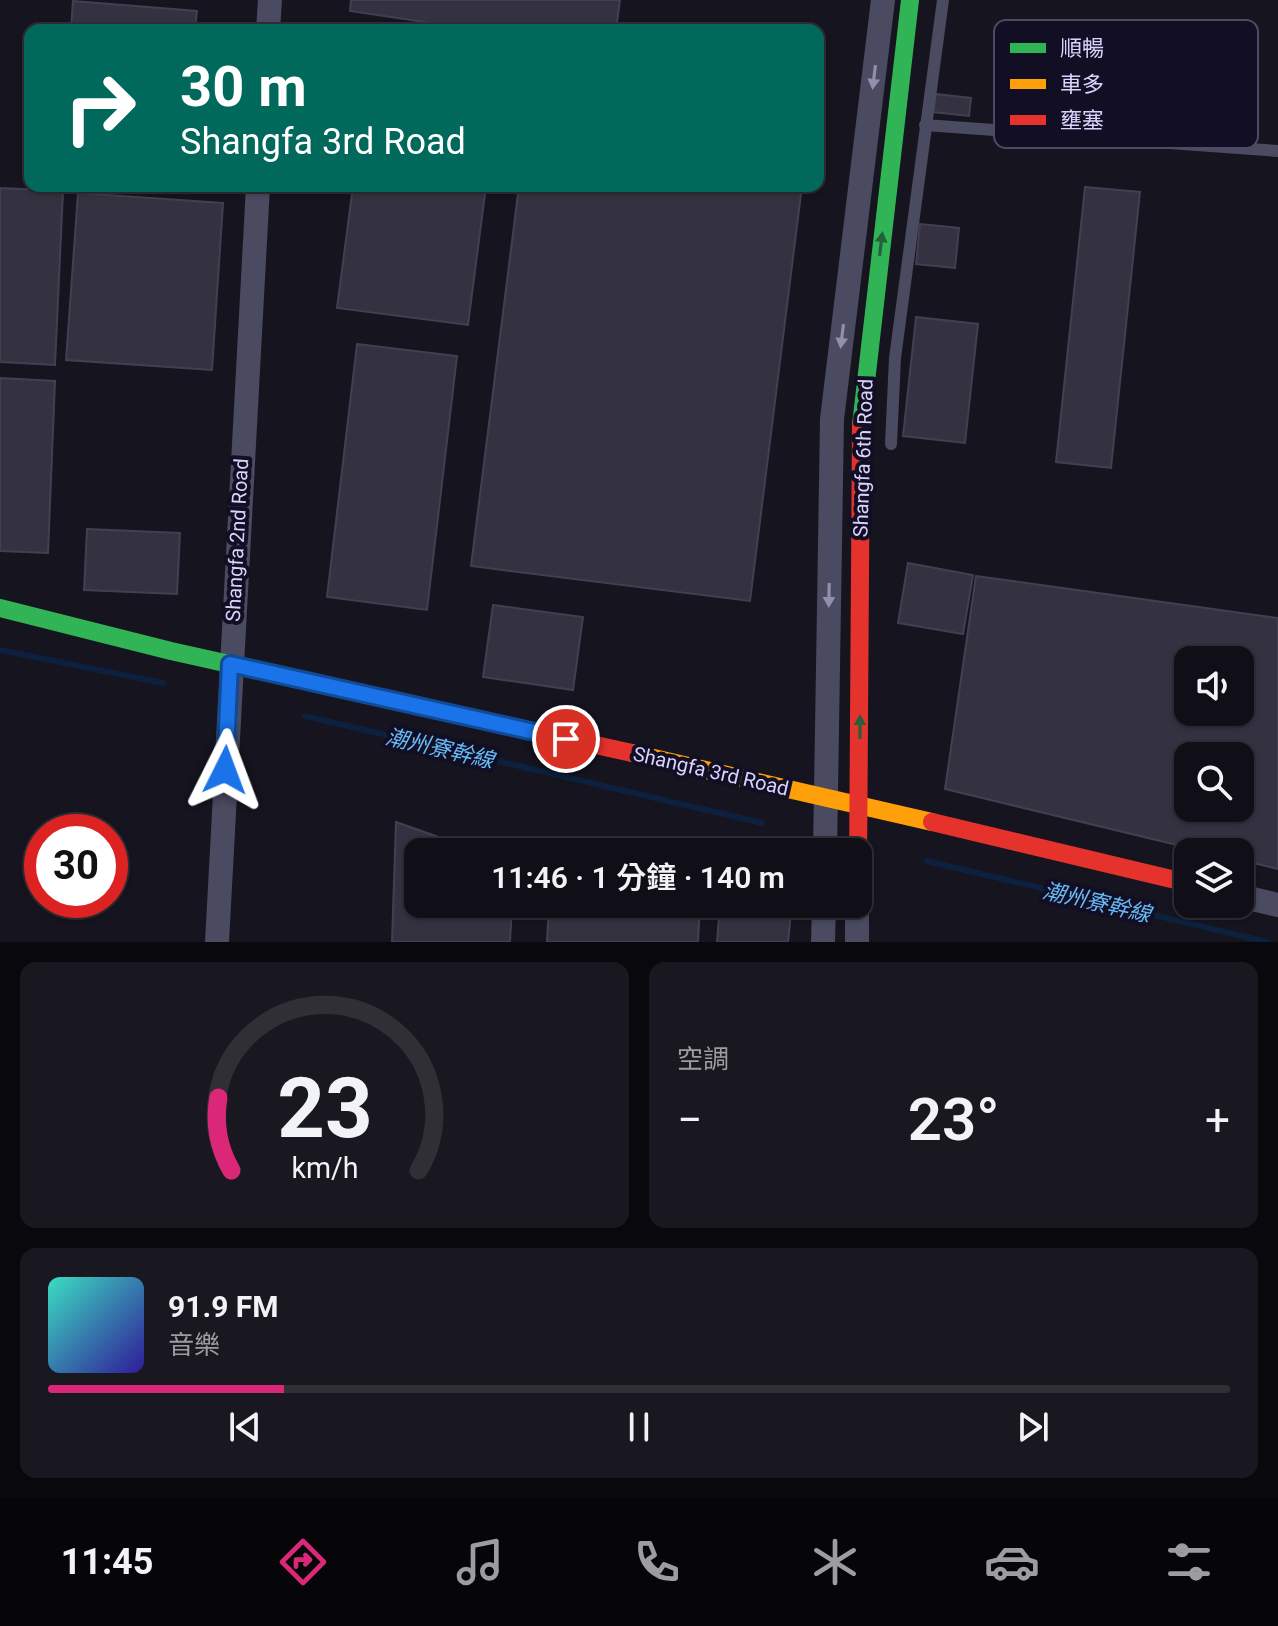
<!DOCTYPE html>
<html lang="zh-TW">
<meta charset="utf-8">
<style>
:root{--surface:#100f17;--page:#191820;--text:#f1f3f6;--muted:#9c9ca1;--line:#302f36;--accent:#db2777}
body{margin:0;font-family:Roboto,"Noto Sans TC",sans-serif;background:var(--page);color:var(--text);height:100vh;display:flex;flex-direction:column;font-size:30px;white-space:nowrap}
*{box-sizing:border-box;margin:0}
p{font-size:26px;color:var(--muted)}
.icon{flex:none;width:44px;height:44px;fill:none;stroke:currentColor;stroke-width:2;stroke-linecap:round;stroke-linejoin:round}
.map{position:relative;height:942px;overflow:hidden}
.drawer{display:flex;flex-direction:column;gap:20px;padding:20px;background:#09080d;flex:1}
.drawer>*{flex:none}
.guide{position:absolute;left:24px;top:24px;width:800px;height:168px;border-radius:16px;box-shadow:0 2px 6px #0004,0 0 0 2px var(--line);background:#00695c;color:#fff;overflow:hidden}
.tools{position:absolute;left:1174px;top:646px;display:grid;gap:16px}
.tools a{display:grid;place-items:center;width:80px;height:80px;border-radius:16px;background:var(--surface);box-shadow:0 2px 6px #0004,0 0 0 2px var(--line);font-size:40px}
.speed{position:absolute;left:24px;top:814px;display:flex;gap:16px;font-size:40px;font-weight:700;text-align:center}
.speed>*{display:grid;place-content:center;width:104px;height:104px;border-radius:50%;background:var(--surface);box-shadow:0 2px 6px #0004,0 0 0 2px var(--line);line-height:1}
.speed .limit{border:12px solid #d22;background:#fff;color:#111}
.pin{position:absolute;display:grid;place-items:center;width:68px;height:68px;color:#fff;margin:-34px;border:4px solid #fff;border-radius:50%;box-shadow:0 2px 8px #0007}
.me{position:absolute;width:88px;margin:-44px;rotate:3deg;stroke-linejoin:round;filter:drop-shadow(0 0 6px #0008)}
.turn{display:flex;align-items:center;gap:28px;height:168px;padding:0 24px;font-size:36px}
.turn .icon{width:104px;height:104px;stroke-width:2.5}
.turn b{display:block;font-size:56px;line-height:68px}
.big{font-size:60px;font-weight:600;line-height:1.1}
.drawer .widget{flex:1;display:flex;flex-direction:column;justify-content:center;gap:12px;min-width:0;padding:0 28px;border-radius:16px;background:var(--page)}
.drawer .dial{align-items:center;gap:0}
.dial svg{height:208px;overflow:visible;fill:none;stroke:var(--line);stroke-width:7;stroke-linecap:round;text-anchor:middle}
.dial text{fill:var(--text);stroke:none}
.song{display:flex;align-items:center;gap:24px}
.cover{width:96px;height:96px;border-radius:12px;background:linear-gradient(135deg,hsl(170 70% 55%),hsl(250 70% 35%))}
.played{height:8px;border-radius:4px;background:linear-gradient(90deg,var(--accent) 20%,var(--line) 20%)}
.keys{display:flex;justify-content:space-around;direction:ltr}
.heat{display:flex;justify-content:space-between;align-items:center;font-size:44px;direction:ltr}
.drawer .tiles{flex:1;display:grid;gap:20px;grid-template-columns:1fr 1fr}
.widget:last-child{grid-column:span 2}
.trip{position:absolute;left:404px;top:838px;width:468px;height:80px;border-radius:16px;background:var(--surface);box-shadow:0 2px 6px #0004,0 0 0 2px var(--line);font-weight:600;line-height:80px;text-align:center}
.tab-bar{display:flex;height:128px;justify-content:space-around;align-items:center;background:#060609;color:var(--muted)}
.tab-bar .icon{width:56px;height:56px}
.tab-bar .on{color:var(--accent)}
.tab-bar b{font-size:36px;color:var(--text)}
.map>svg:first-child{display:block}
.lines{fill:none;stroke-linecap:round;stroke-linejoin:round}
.stream{stroke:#0d203d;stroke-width:6}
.building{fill:#343241;stroke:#433f52;stroke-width:2;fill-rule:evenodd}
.lane{stroke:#4a4a60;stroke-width:12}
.street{stroke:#4a4a60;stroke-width:24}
.fast{stroke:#30b455;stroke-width:18}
.slow{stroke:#ff9f0a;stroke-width:18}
.jam{stroke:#e5322d;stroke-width:18}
.oneway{fill:#918fae}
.oneway2{fill:#21623c}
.route-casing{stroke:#114b97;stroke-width:20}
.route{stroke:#1a73e8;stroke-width:14}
.labels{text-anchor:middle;stroke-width:8;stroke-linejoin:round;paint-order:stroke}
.street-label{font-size:20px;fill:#d8d4fd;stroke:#120f24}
.water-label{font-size:22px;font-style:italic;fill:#67baf8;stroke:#120f24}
.key{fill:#120f24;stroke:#4d4a65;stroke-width:2}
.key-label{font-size:22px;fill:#d8d4fd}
</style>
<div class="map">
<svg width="1278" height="942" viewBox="0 0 1278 942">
<rect width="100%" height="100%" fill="#16141f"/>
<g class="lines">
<path class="stream" d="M0 650 163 683
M305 716 762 823
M927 861 1267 942"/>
</g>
<path class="building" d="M351 0H620L616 30H478L350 11Z
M73 1 197 11 195 30H71Z
M936 94 971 98 969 116 933 112Z
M353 186H486L468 325 337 308Z
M519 186H802L750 601 471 566Z
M1085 187 1140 192 1111 468 1056 462Z
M0 188 63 191 55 365 0 362Z
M78 193 223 203 212 370 66 360Z
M920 224 959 228 955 268 916 264Z
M916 317 978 324 965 443 903 436Z
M357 344 457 356 427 610 327 597Z
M0 378 55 381 48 553 0 551Z
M87 529 180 533 177 594 84 590Z
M908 563 973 575 963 634 898 623Z
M976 576 1278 618V869L1240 860V852H1206L945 789ZM1188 660H1240V712H1188ZM1188 756H1240V808H1188Z
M493 605 583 617 573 690 483 677Z
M396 822 481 852H418V904H512L510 942H392Z
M549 904H700L698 942H547Z
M720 904H792L788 942H717Z"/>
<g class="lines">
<path class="lane" d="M925 125 1278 151
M891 444 895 358 943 0"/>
<path class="street" d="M268 30 270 0
M825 852 832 419 883 0
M1240 896 1278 905
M217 942 258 186
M823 942 824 904
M857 942V904"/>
<path class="fast" d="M861 425 910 0
M0 608 171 651 368 695"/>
<path class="slow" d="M632 753 932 822"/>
<path class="jam" d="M368 695 632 753
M932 822 1188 883
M858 871 861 425"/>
</g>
<defs><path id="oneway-solid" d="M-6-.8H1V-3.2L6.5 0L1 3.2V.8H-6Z" transform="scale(2)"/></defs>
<g class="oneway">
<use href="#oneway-solid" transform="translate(874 77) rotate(97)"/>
<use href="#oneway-solid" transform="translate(842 336) rotate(97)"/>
<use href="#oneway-solid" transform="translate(829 595) rotate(91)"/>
</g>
<g class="oneway2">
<use href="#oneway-solid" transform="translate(881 244) rotate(-83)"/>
<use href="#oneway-solid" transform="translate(860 727) rotate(-90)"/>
</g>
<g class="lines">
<defs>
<path id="route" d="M225 770 230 664 566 739"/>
</defs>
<use href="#route" class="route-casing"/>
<use href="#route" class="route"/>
</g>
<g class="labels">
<g class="street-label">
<text transform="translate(863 458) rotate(-88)" y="7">Shangfa 6th Road</text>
<text transform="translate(237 540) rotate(-87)" y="7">Shangfa 2nd Road</text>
<text transform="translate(711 771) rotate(13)" y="7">Shangfa 3rd Road</text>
</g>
<g class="water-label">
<text transform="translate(440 748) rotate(13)" y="8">潮州寮幹線</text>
<text transform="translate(1097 902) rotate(13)" y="8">潮州寮幹線</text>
</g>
</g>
<rect x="994" y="20" width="264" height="128" rx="12" class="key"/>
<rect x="1010" y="43" width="36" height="10" fill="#30b455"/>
<rect x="1010" y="79" width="36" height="10" fill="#ff9f0a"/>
<rect x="1010" y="115" width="36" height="10" fill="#e5322d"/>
<g class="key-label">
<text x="1060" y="56">順暢</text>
<text x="1060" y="92">車多</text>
<text x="1060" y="128">壅塞</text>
</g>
</svg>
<div class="tools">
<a><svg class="icon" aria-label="sound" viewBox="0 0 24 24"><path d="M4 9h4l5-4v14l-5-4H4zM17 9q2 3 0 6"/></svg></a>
<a><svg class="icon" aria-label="search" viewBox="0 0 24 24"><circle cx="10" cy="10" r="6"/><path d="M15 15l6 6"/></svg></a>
<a><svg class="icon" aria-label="layers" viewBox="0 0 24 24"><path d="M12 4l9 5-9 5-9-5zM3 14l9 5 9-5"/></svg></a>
</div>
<div class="speed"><div class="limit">30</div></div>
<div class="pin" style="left:566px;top:739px;background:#d93025"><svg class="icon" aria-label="arrive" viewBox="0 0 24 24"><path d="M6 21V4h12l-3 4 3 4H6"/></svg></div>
<svg class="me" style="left:225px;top:770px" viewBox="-20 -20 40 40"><path d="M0-17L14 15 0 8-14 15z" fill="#1a73e8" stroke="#fff" stroke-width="4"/></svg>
<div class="trip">11:46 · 1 分鐘 · 140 m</div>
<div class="guide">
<div class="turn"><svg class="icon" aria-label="right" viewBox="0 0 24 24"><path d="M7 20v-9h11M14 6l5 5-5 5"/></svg><div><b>30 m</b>Shangfa 3rd Road</div></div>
</div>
</div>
<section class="drawer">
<div class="tiles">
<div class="widget dial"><svg viewBox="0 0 100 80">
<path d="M14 69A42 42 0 1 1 86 69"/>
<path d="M14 69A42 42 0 0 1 9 41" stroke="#db2777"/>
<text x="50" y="56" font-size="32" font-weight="700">23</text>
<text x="50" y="72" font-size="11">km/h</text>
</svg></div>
<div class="widget"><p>空調</p>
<div class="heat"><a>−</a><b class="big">23°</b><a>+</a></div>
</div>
<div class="widget">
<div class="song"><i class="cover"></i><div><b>91.9 FM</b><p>音樂</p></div></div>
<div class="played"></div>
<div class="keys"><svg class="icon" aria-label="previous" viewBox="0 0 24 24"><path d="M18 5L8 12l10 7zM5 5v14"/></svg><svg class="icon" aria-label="pause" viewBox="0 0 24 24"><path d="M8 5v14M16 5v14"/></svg><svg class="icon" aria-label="next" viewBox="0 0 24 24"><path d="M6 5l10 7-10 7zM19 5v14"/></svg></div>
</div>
</div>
</section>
<nav class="tab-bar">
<b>11:45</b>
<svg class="icon on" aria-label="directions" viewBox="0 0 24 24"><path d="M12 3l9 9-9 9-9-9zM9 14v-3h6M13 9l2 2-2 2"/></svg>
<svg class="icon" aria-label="music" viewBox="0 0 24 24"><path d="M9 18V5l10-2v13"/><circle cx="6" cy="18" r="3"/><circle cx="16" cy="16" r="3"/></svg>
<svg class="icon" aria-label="phone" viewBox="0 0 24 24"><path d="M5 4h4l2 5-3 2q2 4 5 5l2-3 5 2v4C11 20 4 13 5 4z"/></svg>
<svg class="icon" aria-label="climate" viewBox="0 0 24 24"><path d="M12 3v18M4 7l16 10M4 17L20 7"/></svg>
<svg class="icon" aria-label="car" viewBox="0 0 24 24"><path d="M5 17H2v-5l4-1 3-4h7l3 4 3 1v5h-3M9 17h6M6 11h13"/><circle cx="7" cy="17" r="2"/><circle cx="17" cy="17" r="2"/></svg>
<svg class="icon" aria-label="filters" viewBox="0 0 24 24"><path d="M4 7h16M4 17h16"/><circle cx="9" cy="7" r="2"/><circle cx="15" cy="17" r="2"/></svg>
</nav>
